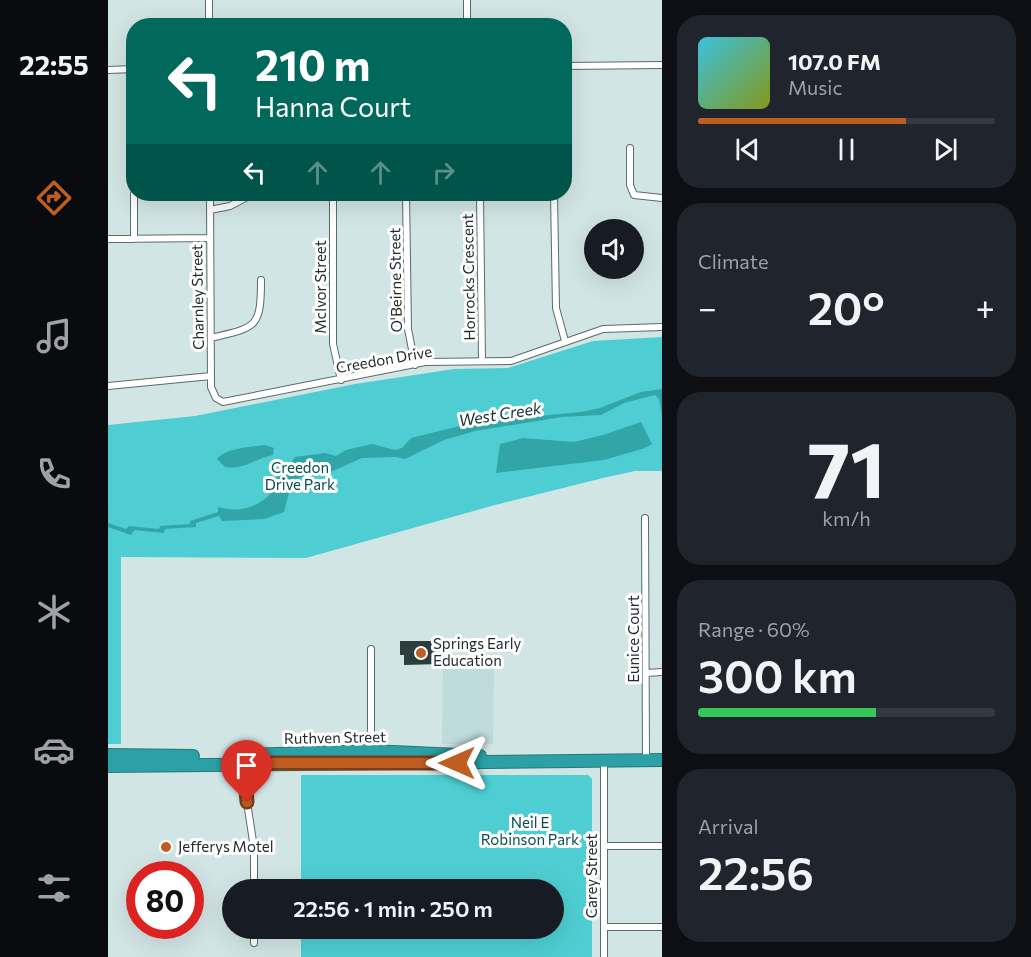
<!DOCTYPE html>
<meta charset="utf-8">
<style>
:root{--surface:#171b24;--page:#20242c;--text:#f1f3f6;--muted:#9ea1a6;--line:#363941;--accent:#c05e22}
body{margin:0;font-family:Commissioner,sans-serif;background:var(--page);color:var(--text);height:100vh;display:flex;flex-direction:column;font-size:22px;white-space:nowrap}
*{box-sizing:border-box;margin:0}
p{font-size:20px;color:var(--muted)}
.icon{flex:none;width:33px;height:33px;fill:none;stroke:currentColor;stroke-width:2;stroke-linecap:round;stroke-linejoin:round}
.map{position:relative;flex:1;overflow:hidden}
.panel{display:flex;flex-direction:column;gap:15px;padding:15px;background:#0d0f14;width:369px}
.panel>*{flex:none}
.guide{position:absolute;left:18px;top:18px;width:446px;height:183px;border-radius:24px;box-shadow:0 6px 24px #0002;background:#00695c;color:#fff;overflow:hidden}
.controls{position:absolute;left:476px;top:219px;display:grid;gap:12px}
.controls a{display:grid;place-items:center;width:60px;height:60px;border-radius:50%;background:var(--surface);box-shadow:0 6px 24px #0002;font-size:30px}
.speed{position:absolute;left:18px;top:861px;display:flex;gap:12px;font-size:30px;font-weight:700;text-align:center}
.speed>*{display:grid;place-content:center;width:78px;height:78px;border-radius:50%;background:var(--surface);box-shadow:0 6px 24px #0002;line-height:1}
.speed .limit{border:9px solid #d22;background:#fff;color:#111}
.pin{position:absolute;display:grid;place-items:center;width:51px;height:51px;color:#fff;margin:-62px -26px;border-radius:50% 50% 50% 0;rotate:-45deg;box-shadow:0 0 6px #0007}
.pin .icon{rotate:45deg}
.me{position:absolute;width:66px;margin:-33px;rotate:270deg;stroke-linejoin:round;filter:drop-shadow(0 0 4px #0008)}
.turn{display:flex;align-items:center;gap:21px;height:126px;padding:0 30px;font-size:27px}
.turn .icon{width:78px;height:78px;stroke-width:2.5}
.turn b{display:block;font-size:42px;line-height:51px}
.lanes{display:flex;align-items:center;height:57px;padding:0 30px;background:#0003;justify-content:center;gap:30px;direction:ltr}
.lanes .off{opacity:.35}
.big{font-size:45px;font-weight:600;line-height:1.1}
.panel .card{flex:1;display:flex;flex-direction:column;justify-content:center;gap:9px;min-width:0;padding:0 21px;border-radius:24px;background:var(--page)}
.panel .dial{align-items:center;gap:0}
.dial b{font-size:78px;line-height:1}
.song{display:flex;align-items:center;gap:18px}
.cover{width:72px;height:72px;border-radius:9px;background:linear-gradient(135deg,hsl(190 70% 55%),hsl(70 70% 35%))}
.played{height:6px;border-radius:3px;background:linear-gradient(90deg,var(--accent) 70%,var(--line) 70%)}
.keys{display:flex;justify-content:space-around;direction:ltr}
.heat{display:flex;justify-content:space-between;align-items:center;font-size:33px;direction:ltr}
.charge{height:9px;border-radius:4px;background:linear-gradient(90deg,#34c759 60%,var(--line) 0)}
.trip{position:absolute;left:114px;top:879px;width:342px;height:60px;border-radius:30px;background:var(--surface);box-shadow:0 6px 24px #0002;font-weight:600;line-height:60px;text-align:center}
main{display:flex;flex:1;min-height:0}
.dock{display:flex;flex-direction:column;width:108px;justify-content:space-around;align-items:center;background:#090b0e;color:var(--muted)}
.dock .icon{width:42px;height:42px}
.dock .selected{color:var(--accent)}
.dock b{font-size:27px;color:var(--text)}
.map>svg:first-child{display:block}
.built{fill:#bfdbdb}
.green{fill:#4eced2}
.water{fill:#32a5a9}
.building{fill:#2d3d3e}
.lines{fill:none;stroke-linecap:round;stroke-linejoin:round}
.street-casing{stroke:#5a6b6b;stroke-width:8}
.highway-casing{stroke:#28777a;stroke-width:14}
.street{stroke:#fff;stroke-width:6}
.highway{stroke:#2ba1a5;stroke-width:12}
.route-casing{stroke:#7d3d16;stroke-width:15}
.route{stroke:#c05e22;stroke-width:10}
.poi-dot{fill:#c05e22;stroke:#fff;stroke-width:2}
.labels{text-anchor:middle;stroke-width:6;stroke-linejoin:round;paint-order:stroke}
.street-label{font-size:15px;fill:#232a2a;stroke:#fff}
.park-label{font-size:15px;fill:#084c4e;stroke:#fff}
.poi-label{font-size:15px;fill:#232a2a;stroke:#fff;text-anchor:start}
.water-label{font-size:16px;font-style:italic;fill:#173030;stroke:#fff}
</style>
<main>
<nav class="dock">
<b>22:55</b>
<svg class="icon selected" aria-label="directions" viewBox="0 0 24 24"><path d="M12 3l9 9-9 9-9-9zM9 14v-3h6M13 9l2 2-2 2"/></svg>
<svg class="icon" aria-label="music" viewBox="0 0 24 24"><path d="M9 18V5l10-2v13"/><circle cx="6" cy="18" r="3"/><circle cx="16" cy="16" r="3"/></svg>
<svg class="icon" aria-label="phone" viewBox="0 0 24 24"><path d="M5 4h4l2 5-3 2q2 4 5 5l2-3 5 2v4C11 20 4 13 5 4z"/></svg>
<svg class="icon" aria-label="climate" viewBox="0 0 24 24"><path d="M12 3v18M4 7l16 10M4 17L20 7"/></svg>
<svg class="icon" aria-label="car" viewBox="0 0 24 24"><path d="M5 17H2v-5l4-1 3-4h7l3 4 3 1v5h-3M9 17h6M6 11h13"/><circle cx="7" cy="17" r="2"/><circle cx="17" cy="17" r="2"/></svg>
<svg class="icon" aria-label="filters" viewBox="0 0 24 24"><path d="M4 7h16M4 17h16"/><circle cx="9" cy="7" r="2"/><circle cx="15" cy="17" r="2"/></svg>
</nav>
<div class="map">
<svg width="554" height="957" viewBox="0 0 554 957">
<rect width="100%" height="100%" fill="#d2e5e5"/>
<path class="built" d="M335 664 386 666 385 744H334Z"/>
<path class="green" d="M554 337V471H527L495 478 387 505 198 558 13 557V744H0V425L87 416 247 384 346 369 400 368 485 341Z
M193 775H480L484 779V957H193V929L446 928V890L193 889Z"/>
<path class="water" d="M554 389V416L551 399 547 395 516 403 493 415 454 417 367 431 336 440 297 459 287 457 254 458 216 475 191 478 182 489 176 512 156 519 114 521 111 516 88 523V527L57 529 56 533 26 530 23 535 0 527V523L18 529 21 526 51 529 52 526 82 524V521L110 512V507C133 514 156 506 168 486L166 481 169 477 176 474 187 457 217 453 228 456 238 450 264 444 287 450 294 448 303 438 368 422 473 412 492 408 533 392Z
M533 422 544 444 537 448 496 460 388 473 392 444 415 438 466 442 495 435Z
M157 445 166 448 165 455C149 458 134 471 117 467L109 459C118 448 143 447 157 445Z"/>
<path class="building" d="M292 641H333V644L336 643 333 664 296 665V655H292Z"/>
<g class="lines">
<defs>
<path id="street" d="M101 0V26
M359 0V26
M456 66 554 65
M0 70 26 69
M522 148V185L526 195 554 198
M26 194V239
M102 194 103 387 108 398 115 402 317 362 403 361 495 329 554 327
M225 194V344L233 380
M298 194 300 329 307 365
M372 194 374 361
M446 194 448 308 457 341
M102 210 122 206 145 194
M0 239 102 238
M103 338C148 327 153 329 153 280
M0 386 103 376
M537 518 538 760
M263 649V753
M538 673 554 672
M496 760V957
M136 765 139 802 146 848V890
M496 846H554
M496 927H554
M146 928V943"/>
<path id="highway" d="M0 755 85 756
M141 755 263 751 372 756
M0 766 554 760"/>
</defs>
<use href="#street" class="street-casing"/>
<use href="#highway" class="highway-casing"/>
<use href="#street" class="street"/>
<use href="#highway" class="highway"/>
</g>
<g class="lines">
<defs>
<path id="route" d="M139 802 136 763H349"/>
</defs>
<use href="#route" class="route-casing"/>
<use href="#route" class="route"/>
</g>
<g class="poi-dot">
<circle cx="313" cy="653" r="6"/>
<circle cx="58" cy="847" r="6"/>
</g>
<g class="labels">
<g class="street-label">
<text transform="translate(361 277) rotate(-91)" y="5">Horrocks Crescent</text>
<text transform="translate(288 280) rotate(-91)" y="5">O'Beirne Street</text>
<text transform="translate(213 287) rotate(-90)" y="5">McIvor Street</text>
<text transform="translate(90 297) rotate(-91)" y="5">Charnley Street</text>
<text transform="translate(276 360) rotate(-10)" y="5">Creedon Drive</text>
<text transform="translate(526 639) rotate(-90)" y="5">Eunice Court</text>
<text transform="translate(227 738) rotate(-1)" y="5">Ruthven Street</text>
<text transform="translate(484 876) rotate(-90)" y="5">Carey Street</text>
</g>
<g class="park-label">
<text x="192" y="473">Creedon<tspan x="192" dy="17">Drive Park</tspan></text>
<text x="422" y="828">Neil E<tspan x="422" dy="17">Robinson Park</tspan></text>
</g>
<g class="poi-label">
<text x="325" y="649">Springs Early<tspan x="325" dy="17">Education</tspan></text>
<text x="70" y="852">Jefferys Motel</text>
</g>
<g class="water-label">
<text transform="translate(392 414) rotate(-9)" y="6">West Creek</text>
</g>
</g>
</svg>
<div class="controls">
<a><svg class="icon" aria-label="sound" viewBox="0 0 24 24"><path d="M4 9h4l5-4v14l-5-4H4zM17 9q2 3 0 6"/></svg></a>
</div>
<div class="speed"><div class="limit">80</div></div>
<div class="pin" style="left:139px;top:802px;background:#d93025"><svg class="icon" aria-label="arrive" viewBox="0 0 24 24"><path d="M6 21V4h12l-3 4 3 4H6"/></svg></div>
<svg class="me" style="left:349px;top:763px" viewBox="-20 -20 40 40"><path d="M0-17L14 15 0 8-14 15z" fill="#c05e22" stroke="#fff" stroke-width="4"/></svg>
<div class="trip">22:56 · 1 min · 250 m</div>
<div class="guide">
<div class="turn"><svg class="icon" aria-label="left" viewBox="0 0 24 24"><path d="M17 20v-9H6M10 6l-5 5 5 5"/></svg><div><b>210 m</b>Hanna Court</div></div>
<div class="lanes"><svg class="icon" aria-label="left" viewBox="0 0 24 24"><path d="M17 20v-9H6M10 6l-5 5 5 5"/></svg><svg class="icon off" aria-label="ahead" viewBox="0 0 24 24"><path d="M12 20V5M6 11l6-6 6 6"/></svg><svg class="icon off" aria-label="ahead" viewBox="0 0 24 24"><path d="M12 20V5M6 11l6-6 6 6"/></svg><svg class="icon off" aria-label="right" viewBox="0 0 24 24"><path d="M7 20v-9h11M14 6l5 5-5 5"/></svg></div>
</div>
</div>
<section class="panel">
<div class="card">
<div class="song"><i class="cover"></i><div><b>107.0 FM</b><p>Music</p></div></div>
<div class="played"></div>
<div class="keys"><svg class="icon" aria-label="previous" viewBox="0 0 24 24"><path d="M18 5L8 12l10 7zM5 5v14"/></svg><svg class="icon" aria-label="pause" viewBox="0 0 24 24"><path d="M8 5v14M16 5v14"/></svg><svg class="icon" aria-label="next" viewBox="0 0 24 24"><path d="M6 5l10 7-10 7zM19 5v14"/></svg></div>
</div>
<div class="card"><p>Climate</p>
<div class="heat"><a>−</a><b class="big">20°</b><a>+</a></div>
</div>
<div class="card dial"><b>71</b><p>km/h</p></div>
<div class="card"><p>Range · 60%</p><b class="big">300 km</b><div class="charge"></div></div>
<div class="card"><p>Arrival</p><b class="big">22:56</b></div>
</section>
</main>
